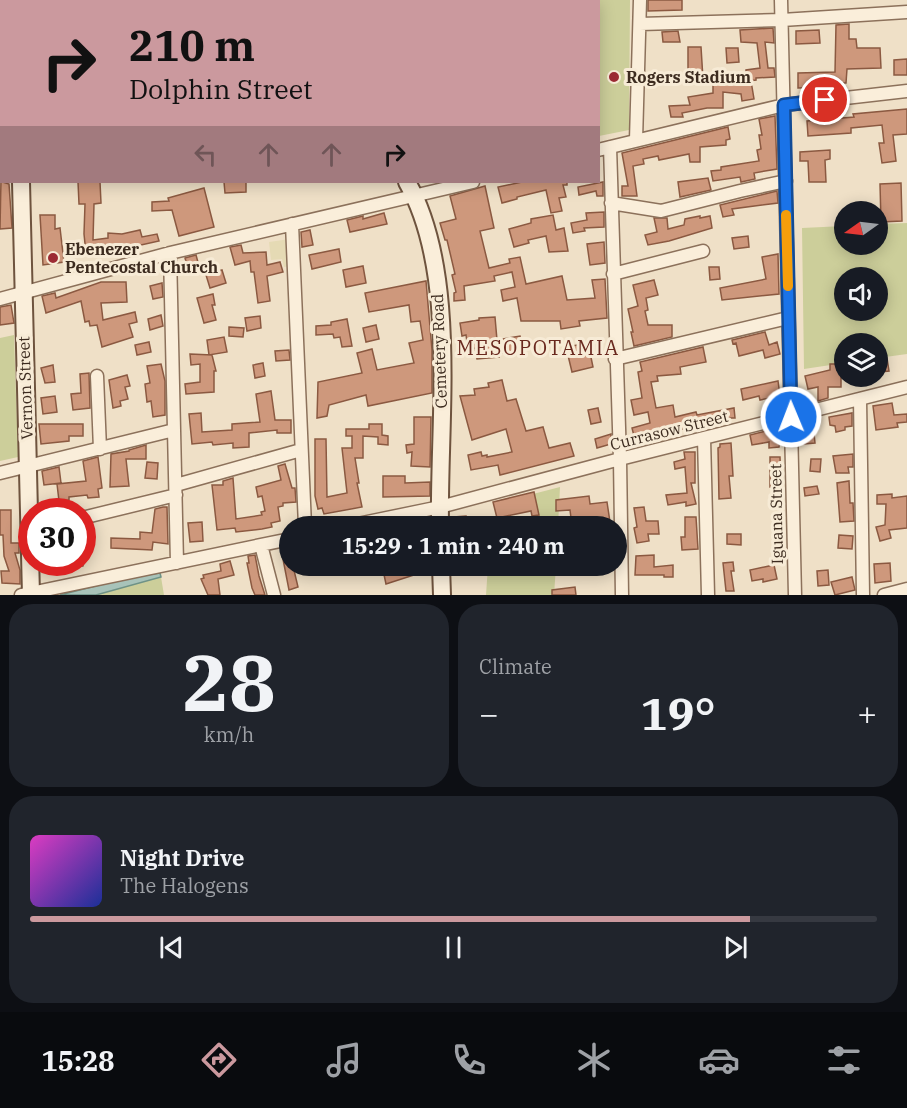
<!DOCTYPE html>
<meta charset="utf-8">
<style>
:root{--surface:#171b24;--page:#20242c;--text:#f1f3f6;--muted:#9ea1a6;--line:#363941;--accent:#cb999e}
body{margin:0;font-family:"IBM Plex Serif",serif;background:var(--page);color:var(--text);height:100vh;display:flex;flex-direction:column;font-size:22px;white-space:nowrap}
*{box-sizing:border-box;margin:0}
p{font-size:20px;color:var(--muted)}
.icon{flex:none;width:33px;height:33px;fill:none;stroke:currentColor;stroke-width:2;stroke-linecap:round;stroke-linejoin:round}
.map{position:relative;height:595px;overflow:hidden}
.panel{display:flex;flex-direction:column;gap:9px;padding:9px;background:#0d0f14;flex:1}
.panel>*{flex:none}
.guide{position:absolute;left:0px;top:0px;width:600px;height:183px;box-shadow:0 3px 15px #0003;background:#cb999e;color:#111;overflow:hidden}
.needle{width:39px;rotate:256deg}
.controls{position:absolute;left:834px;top:201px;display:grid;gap:12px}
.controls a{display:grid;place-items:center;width:54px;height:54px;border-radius:50%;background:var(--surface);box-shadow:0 3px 15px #0003;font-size:30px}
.speed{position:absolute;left:18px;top:498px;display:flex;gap:12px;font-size:30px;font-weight:700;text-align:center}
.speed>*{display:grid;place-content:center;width:78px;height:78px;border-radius:50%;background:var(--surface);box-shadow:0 3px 15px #0003;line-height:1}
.speed .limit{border:9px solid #d22;background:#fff;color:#111}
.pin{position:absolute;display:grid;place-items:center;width:51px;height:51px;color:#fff;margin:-26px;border:3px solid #fff;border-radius:50%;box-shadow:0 2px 6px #0007}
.me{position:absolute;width:66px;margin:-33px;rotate:359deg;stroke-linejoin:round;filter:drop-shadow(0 0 4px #0008)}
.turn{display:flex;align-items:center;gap:21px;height:126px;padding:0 30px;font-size:27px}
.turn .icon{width:78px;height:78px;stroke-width:2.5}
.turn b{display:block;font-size:42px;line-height:51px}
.lanes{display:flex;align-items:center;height:57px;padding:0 30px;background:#0003;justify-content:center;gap:30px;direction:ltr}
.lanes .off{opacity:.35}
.big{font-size:45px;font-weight:700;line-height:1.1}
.panel .tile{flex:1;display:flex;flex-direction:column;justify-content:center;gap:9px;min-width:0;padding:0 21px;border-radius:24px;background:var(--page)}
.panel .dial{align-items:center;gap:0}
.dial b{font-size:78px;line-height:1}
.song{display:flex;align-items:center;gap:18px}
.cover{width:72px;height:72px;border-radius:9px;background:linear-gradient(135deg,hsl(310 70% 55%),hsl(230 70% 35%))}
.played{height:6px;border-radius:3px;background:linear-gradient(90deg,var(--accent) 85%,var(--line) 85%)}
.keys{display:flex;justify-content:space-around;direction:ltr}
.heat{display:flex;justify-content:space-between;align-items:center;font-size:33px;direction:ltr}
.panel .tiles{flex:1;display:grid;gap:9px;grid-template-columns:1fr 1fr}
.tile:last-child{grid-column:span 2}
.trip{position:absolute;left:279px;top:516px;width:348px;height:60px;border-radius:30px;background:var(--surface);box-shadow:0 3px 15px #0003;font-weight:700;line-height:60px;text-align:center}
.menu{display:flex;height:96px;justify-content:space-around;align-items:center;background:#090b0e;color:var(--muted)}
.menu .icon{width:42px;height:42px}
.menu .on{color:var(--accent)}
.menu b{font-size:27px;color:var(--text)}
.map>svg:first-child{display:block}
.farmland{fill:#e5dab4}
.green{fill:#ccce9a;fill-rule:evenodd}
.water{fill:#a8c3b9;stroke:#6e9286;stroke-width:1.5}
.building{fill:#ce987c;stroke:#8b5941;stroke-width:1.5}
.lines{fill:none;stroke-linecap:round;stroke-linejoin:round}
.minor-casing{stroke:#8c715b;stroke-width:15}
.secondary-casing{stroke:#6e533e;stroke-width:20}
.minor{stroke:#faeeda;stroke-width:12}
.secondary{stroke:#faeeda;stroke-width:16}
.route-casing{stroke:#114b97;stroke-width:15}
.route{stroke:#1a73e8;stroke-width:10}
.slow{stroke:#f59e0b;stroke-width:10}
.poi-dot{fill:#9c2a33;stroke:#f7ebd6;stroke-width:2}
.labels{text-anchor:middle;stroke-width:6;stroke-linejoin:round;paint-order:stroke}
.poi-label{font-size:16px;font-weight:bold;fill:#3c2b1f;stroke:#f7ebd6;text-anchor:start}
.street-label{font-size:16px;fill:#3c2b1f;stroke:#f7ebd6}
.quarter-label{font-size:20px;letter-spacing:1.5px;fill:#69281e;stroke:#f7ebd6}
</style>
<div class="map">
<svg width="907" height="595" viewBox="0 0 907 595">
<rect width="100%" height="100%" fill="#efe0c7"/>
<path class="farmland" d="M290 239 293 266 284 267 282 259 271 260 269 242Z"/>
<path class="green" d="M582 0H630L629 130 599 136 598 2 570 1Z
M907 223V354L878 358V344H844V363L804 369 802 228 844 226V244H878V224ZM844 278H878V310H844Z
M14 335 18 457 0 461V338Z
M560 487 558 526H513L534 524 533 494Z
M488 566H556L554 595H486Z
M161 577 164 595H96Z"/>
<path class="water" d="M160 573 161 577 96 595H60L131 577Z"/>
<path class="building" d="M648 0H682V10L648 11Z
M849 24V39H856L857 48H880L881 68 847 69 846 83H829V87L798 88V73L835 72 836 25Z
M773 28 774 43 765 42 768 68H774L775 77 756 78V80L748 81H751L754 99 742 101 741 94 723 92V108H707L682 113 683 117H671L669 106 690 105 688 97 713 93V81H746V70L760 68 757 43 741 42 740 30Z
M819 30 820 43 796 44V31Z
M678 31 680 42H663L662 32Z
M688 47H701L703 79H688Z
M726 48H738L739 62 727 63Z
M907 59V75H894V60Z
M907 109V134L893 135 896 161 882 163 879 143H884L882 125 851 128V133L808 136 807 121 854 117 853 114Z
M775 116 777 169 754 173 755 179 741 182 740 177 713 181 711 171 721 170V167L759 161 757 150 761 149 759 135H762L759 119Z
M728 127 730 139 726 140V145L700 147V162H690L689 154 659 160 658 156 643 159 644 164 633 166 637 196H622V186H628L622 153Z
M830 150V159L825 160 826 182H809L808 161H800V152Z
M708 178 711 190 680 197 678 182Z
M1 179 2 182 9 184 12 228 0 229Z
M78 182H100L101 203 94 204 93 240 108 238V233L122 234 140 230 142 237 157 234 159 241 132 247 96 244 97 251 86 253 84 234 85 204H79Z
M224 182H246V192L225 193Z
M522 182H567V185H563L566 197 559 198 562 211 551 213 546 190 517 197V199L502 203 498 187Z
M603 182V196H597L596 191 579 195 578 187Z
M901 183 902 221 881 222 880 184Z
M485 186 494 228 480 231 489 268 510 263 509 259 520 257 526 284 562 276 567 300 595 298 592 280 605 279 607 318 579 321 580 326 561 329 560 321H521L517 298 503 301 501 290 515 287 512 272 494 276 495 281 464 286 465 300 454 301V293L456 292 452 275 455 274 447 240H445L440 223 456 219 450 196Z
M204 188 214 227 179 236 172 210 152 211V202L169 201 168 198Z
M777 191 778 203 732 209 734 215 723 217 720 205Z
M604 212V227L584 228 585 231 573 233 571 223 587 220 586 213Z
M384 213 387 224 350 232 347 220 363 216V219Z
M40 215H55V229L60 228 64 262 43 265Z
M553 215 556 230 564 228 568 251 549 252 546 236 528 240 529 243 514 247 509 229 531 223V219Z
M700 216V218L710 216 712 228 669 241 648 245 645 235 657 232 654 218H667L668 229 684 225 685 219Z
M310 230 313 245 302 247 301 232Z
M748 236 749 247 734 249 732 238Z
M604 242 605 263 590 265 587 244Z
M241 245 243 253 266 252 267 265 280 262 283 272 267 276 270 301 258 303 254 272H251L250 261 235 265 230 247Z
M339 249 341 262 312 269 309 255Z
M778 254 779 294 722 300 720 288 766 279 762 257Z
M196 255 199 266 188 269 185 258Z
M363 266 366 283 346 287 343 270Z
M709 267H719L720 279 710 280Z
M222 270 226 283 210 288 206 275Z
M654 280 658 295 646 298 648 310 645 311 648 325H672V337L634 346 631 332H633L628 309 638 306 633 285Z
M426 281 432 350V393L368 406 366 395 329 405 327 416 317 418 318 382 362 373 357 353 372 349 377 370 414 363 409 343 423 340 420 321 411 322 409 305 369 312 365 293Z
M101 282H126L127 302 101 303 103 320 135 312 137 322 129 324 133 337 102 347 97 325 90 326 89 321 85 322 81 301 46 313 42 296 55 293 56 298Z
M162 283 163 297 153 299 150 286Z
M213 294 215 305H212L216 320 204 323 197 298Z
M11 305 14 323 0 325V307Z
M161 315 163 326 150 330 148 319Z
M260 316 261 328 247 331 245 318Z
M495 317 497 340 520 336 522 349 498 354 499 357 477 359 475 348 468 349 466 335 462 336 460 323 479 320V318Z
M347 319 352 346 342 347 340 337 334 338 333 334 316 335V326L331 325V322Z
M376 325 379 339 366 342 363 328Z
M229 327 244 328 243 337 229 336Z
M765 332 769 345 777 342 780 354 765 358 763 350 739 356 736 343 733 344 732 340Z
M224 337 227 352 209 355 207 340Z
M149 342 151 352 137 355 135 345Z
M588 343 593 367 572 372 566 347Z
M703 347 706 362 680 367 681 374 657 376 658 381 651 382 656 408 673 405 675 417 696 412 697 415 734 408 735 418H726L675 431 634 436 632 428 650 423 648 412 634 415 631 400 642 398 638 372 642 371 640 362Z
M289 350 290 360 276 361 275 351Z
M190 354 212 355 216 371H214V392L186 394 185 384 200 382V364L191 365Z
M887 358 889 371 880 372 878 359Z
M263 363 265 376 255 378 253 365Z
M161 364 165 381V415L153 417 151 401 147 402 145 384 150 383 147 366Z
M830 364H841V387H828V398L818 401V387L808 389 805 376 830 370Z
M53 365 55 382 45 383 41 368Z
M89 373 90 408 73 410 71 394 81 393 80 374Z
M127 375 130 386 125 387 128 399 120 401 121 406 113 408 109 380Z
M502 380 507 401 516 399 526 431 543 427 549 448 570 443 574 456 500 475 498 465 471 470 468 455 481 452 482 456 487 455V457L512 452 506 429 472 440 460 396 475 395 474 389 489 387 488 383Z
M778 381 780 396 760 400 759 396 743 400 741 389Z
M271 391 275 420H291V433H277V430L249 433V447L233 448V443L213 445 212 442 192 444 189 414 201 413 202 432 232 430V424L260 422 256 394Z
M55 396 57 412 43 414 41 398Z
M892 403 894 415 907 414V422L897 423 898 427 876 430 873 406Z
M598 408 601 422 591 424 588 410Z
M852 413V426L845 427V430L836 432 835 426 830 425 829 417Z
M414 417H431L430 467 411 466 412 452 407 453 406 445 414 444Z
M804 423 813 424 815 443 804 444Z
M39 424H83V436H69V441L41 444Z
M369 424H382V435L388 436V445L378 444V437L363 436V458H355L359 483H357L362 507 324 514 322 508 318 509 315 496V439H326L327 497 347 493 342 448H352V436H346V429H369Z
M774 429 781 430 779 447 769 448V442L752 445 750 435Z
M611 434V444L597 448 595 439Z
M731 443 733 476H729L731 498 719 499 718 448 720 447V444Z
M146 445V459H126L129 486 110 487 111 454 129 451V450Z
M684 452H695V483H691L696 504 686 506V502L668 505 666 495 687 493 685 467 675 469 674 462 685 459Z
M853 454V467H848L849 473H836L833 456Z
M98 457 102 488 98 489 99 497 88 498 87 495 69 497V500L59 501 57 484 86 481 83 461Z
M770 457H780L781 487H770Z
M811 459H821L820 472 810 471Z
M147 462 158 463 157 479 145 478Z
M285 464 292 488H295L296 502 283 503V506L278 507 280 521 271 523 272 527 262 529 236 532 235 528 217 530 212 485H223V481L233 478 236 519 262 515 261 512 265 511 262 496 258 497 256 487 281 480 278 466Z
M59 467 61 483 44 485 42 471Z
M383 476H405V483L430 482V496L383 497Z
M849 481 850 503H853L854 521 840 522 837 483Z
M817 486 819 494 805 496 804 488Z
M534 492 539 515 532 516 531 511 497 518 493 502Z
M892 494V498L907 496V528L889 530 891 538 880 541 876 527 885 525 886 504H877V495Z
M589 496 590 504 607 502 610 522 572 526 570 510 556 511V500Z
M163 507H167L168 544 153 542 152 550 111 548V538L140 539V532L152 533 155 509Z
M644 507 646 521H658L659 534H648L649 541 637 543 634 528 637 527 634 508Z
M0 510H11V543H19V553H15L20 570V584L2 583 1 571H9L4 556 3 535H0Z
M466 516V526H454V517Z
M685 517H696L698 549 682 550 681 537H685Z
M202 522 203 541 190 542 188 523Z
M727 534H741V545L727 544Z
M839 535 853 536 852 549 838 548Z
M290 548V566H293L298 587 289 590 281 549Z
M255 555 259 576 265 595H255L252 588 247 563H249L248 556Z
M654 555V567L673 565V577H664V575H635L636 556Z
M230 561 234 575 218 579 220 595H208L201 579 204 578 203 575 221 571 220 564Z
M41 562H83V566L63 570 41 569Z
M733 562 734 571H731L734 591H726L723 563Z
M890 563 891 581 875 583 874 564Z
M774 565 777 579 763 582V579L752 581 750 570Z
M399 566H415L417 574 386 584 383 570Z
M828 570 829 585 818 586 817 571Z
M852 577 855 590 835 595 831 582Z
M575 587 576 595H552V590Z"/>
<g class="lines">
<defs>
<path id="minor" d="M781 0 795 595
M640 24 782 20 907 12
M636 140 640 0
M610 147 620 459 622 595
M598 150 784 105 907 91
M611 203 661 211 740 191 786 181
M292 224 305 526
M170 253 177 563
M613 274 703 251
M0 299 170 253 473 182
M615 359 788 318
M97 376 100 449
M860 399 863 595
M704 438 708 595
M0 473 174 430
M176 485 301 450
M82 518 176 495
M348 526 440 507 620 459 907 387
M261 545 274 595
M21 595 290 539
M884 595 907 589"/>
<path id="secondary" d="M14 0V2
M256 0 257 2
M0 131 2 132
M21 182 31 595
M407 182C459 273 438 423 440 526
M441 566 442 595"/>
</defs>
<use href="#minor" class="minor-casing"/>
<use href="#secondary" class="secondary-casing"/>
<use href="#minor" class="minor"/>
<use href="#secondary" class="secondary"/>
</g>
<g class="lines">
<defs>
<path id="route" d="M791 417 784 105 825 100"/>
</defs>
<use href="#route" class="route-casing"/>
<use href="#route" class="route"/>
<path class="slow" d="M786 215 788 286"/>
</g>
<g class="poi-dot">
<circle cx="614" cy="77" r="6"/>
<circle cx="53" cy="258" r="6"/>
</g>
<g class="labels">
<g class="poi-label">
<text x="626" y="83">Rogers Stadium</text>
<text x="65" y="255">Ebenezer<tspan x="65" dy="18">Pentecostal Church</tspan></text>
</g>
<g class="street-label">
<text transform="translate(439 351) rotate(-92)" y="6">Cemetery Road</text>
<text transform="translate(25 388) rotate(-92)" y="6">Vernon Street</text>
<text transform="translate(669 430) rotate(-14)" y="6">Currasow Street</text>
<text transform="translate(776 514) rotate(-91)" y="6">Iguana Street</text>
</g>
<g class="quarter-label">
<text x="538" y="355">MESOPOTAMIA</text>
</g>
</g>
</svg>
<div class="controls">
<a><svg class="needle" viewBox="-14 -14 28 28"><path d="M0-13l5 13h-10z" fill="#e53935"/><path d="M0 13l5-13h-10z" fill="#9ea1a6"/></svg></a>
<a><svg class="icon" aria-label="sound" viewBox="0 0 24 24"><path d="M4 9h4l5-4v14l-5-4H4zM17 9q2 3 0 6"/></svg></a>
<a><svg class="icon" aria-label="layers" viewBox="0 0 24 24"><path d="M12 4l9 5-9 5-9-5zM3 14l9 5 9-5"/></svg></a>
</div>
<div class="speed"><div class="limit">30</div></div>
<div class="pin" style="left:825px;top:100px;background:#d93025"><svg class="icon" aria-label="arrive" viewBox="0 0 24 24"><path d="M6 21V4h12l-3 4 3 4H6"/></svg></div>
<svg class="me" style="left:791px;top:417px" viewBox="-20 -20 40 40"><circle r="17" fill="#1a73e8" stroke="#fff" stroke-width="3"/><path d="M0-11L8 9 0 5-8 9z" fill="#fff"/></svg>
<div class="trip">15:29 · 1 min · 240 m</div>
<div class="guide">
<div class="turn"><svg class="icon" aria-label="right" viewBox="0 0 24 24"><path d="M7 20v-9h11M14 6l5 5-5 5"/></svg><div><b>210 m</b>Dolphin Street</div></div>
<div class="lanes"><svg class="icon off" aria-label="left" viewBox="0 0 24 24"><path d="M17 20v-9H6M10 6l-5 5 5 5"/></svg><svg class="icon off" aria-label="ahead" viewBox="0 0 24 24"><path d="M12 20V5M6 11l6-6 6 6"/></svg><svg class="icon off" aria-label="ahead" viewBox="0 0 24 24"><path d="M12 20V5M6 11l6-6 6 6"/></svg><svg class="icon" aria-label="right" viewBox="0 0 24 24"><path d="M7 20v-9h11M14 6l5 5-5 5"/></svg></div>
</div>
</div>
<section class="panel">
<div class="tiles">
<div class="tile dial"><b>28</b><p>km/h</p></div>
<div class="tile"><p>Climate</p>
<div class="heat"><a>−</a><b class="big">19°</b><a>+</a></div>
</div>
<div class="tile">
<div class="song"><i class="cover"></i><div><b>Night Drive</b><p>The Halogens</p></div></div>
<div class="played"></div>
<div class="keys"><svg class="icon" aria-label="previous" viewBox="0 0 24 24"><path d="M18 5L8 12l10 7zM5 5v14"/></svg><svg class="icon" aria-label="pause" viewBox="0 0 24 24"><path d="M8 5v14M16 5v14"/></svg><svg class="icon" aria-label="next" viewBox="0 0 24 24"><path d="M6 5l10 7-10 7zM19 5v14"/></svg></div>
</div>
</div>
</section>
<nav class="menu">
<b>15:28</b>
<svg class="icon on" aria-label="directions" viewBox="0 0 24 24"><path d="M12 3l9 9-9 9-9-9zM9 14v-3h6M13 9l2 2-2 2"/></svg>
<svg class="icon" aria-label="music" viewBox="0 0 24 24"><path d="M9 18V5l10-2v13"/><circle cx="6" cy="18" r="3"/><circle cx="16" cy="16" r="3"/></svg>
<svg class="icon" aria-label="phone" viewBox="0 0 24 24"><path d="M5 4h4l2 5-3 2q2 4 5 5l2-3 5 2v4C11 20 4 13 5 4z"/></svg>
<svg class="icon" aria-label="climate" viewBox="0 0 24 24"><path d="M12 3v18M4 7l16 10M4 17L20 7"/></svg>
<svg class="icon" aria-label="car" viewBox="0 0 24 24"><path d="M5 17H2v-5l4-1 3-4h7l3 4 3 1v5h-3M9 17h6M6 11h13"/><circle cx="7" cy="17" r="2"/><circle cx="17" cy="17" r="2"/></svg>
<svg class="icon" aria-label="filters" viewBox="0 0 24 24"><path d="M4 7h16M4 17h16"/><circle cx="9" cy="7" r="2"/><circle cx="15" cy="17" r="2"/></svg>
</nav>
